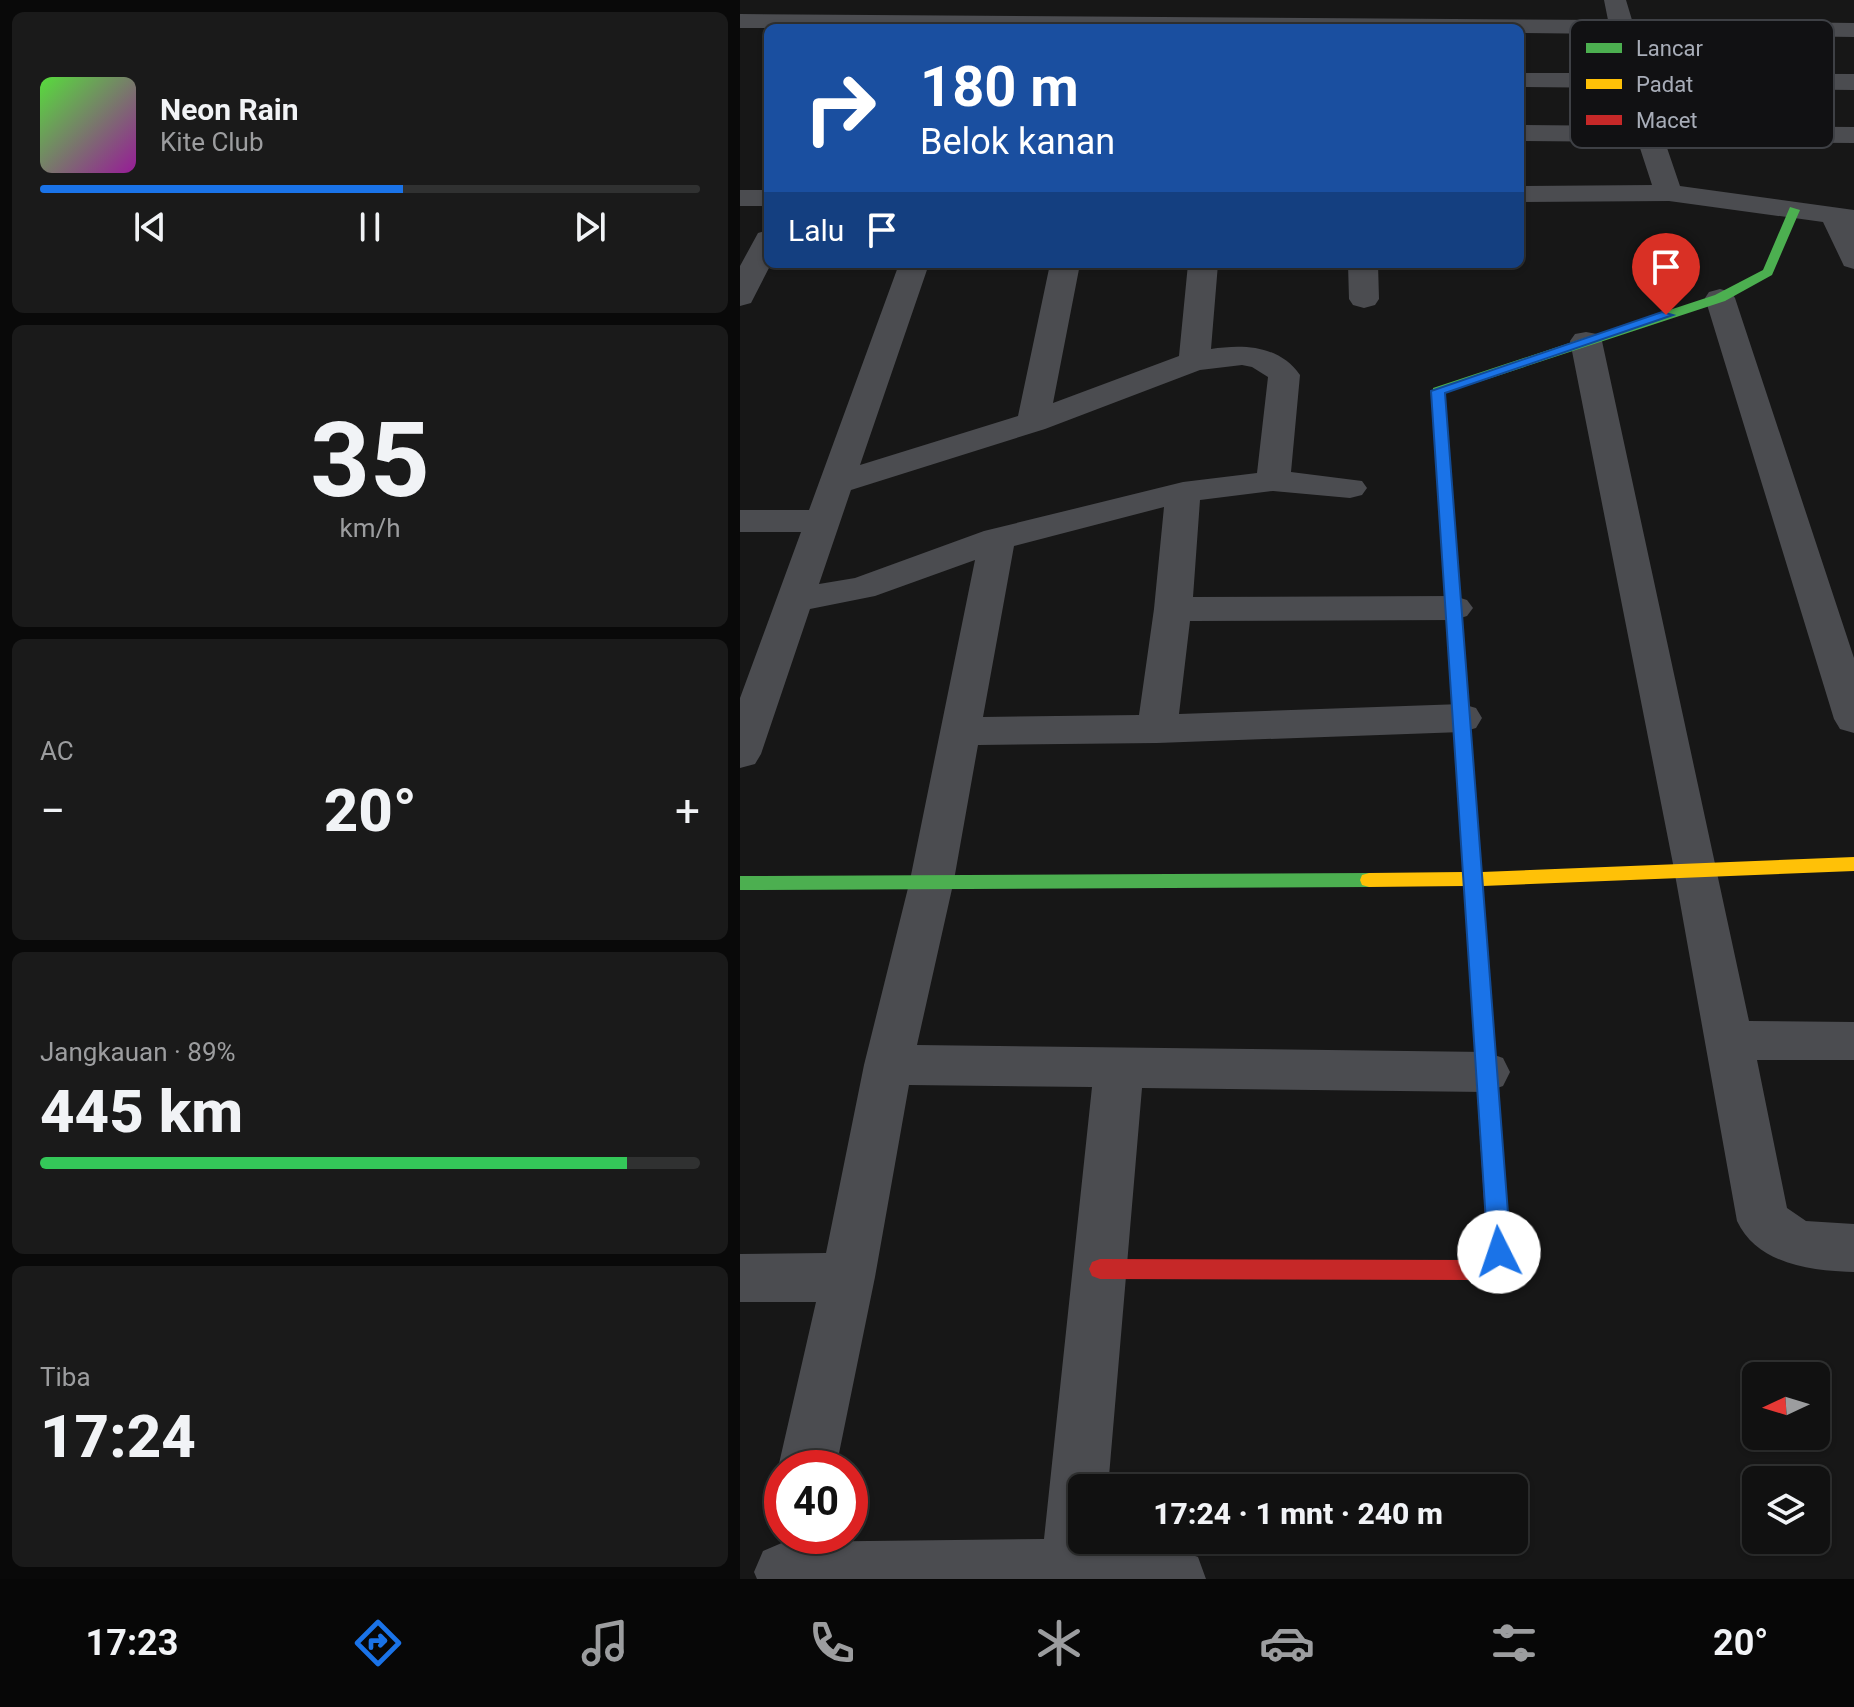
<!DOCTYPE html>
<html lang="id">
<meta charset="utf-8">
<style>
:root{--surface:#111;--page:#1a1a1a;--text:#f1f3f6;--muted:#9c9d9f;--line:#303131;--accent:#1a73e8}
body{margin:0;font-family:Roboto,sans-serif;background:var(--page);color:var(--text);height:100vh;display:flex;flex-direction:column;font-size:30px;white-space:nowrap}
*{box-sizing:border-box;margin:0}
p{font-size:26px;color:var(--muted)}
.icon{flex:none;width:44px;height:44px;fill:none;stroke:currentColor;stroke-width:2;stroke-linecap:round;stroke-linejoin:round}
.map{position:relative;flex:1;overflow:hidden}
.sheet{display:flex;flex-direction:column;gap:12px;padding:12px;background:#090909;width:740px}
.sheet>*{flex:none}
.hud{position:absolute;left:24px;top:24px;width:760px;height:244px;border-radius:12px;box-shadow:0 2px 6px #0004,0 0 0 2px var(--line);background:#1a4fa0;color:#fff;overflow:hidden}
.needle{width:52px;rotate:266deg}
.fabs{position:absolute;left:1002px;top:1362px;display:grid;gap:16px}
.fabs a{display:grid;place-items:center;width:88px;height:88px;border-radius:12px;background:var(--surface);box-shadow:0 2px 6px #0004,0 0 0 2px var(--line);font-size:40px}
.speed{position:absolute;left:24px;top:1450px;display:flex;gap:16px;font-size:40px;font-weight:700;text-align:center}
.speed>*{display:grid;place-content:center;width:104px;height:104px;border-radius:50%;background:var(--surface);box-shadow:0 2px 6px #0004,0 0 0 2px var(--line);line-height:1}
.speed .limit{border:12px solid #d22;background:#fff;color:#111}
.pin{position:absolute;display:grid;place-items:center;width:68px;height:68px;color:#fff;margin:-82px -34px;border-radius:50% 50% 50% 0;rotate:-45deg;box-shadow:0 0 8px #0007}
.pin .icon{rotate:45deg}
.me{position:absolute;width:88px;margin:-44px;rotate:356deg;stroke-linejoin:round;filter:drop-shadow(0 0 6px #0008)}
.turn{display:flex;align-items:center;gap:28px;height:168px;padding:0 24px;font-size:36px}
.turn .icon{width:104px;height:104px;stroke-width:2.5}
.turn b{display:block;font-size:56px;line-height:68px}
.then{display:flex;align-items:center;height:76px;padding:0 24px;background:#0003;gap:16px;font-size:30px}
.big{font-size:60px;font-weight:800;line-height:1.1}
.sheet .widget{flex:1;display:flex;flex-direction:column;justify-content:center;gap:12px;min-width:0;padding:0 28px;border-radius:12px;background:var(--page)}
.sheet .dial{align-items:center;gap:0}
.dial b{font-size:104px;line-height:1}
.song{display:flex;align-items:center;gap:24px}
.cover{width:96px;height:96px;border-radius:12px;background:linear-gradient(135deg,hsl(110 70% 55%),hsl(300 70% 35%))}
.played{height:8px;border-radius:4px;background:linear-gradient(90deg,var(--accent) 55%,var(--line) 55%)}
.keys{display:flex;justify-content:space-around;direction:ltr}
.heat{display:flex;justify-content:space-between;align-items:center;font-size:44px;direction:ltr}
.charge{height:12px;border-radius:6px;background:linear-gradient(90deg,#34c759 89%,var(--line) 0)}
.trip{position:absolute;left:328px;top:1474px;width:460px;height:80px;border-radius:12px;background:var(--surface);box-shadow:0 2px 6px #0004,0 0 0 2px var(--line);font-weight:800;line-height:80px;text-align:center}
.dock{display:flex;height:128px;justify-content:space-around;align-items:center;background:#070707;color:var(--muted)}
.dock .icon{width:56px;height:56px}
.dock .active{color:var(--accent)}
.dock b{font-size:36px;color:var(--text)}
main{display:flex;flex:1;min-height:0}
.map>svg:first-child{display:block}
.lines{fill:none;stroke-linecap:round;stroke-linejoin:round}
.street{fill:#4b4c50;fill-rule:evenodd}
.fast{fill:#4caf50;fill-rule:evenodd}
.slow{fill:#ffc107;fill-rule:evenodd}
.jam{fill:#c62828;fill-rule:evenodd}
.route{fill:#1a73e8;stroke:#114b97;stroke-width:2}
.key{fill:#111113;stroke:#3e4045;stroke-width:2}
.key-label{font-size:22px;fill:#a8adb8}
</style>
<main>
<section class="sheet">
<div class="widget">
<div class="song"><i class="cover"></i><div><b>Neon Rain</b><p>Kite Club</p></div></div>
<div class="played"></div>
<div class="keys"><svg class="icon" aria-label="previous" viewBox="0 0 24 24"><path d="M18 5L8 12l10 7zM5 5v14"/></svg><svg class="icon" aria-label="pause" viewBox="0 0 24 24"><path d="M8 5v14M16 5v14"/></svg><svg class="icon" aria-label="next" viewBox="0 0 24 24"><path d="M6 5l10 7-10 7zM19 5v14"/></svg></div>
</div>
<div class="widget dial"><b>35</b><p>km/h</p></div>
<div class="widget"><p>AC</p>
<div class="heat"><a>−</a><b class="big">20°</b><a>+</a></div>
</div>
<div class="widget"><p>Jangkauan · 89%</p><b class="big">445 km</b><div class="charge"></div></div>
<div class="widget"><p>Tiba</p><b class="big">17:24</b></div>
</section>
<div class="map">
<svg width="1114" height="1579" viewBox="0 0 1114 1579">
<rect width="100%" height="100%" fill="#171717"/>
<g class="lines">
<path class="street" d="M864 0H886L892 20 1114 23V37L895 34 906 73 1114 74V90L910 88 920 126 1114 127V143L925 142 940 186 1114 210V269L1104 266 1083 222 929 201 780 202V186L912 185 898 142 780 141V125L893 126 884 88 780 87V73H881L871 34 780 33V28H0V14L868 20Z
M0 190H28V206H0Z
M28 230V264H31L11 303 0 306V266L18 233Z
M159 264H189L120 465 278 416 310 264H340L313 403 439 356 448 264H478L471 349C503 344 539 345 560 375L551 472 622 481 627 488 622 495 610 498 533 491 460 500 453 597 714 596 727 600 733 608 727 616 714 620 450 621 439 714 722 704 736 708 742 718 736 728 722 732 417 743 238 745 214 880 177 1045 746 1052 763 1058 770 1072 763 1086 746 1092 402 1088 368 1488H342V1540L414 1541 458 1557 466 1579H17L14 1572 23 1551 44 1542 304 1539 352 1087 169 1085 135 1277 96 1468H42V1478L38 1468 76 1302H0V1254L86 1253 124 1065 170 880 235 560 135 596 70 609 21 754 15 764 0 768V698L61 532H0V510H69ZM502 365 512 367 528 377 517 473 443 482 244 531 115 578 79 584 111 490 305 429 460 370ZM424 507 414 609 399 715 243 717 274 546Z
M608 264H638L639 299 635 305 624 308 613 305 609 299Z
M980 289 991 292 995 298 1114 658V733L1100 729 1094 719 965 298 969 292Z
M846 332 857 334 862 341 1009 1021 1114 1022V1060H1017L1047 1208 1066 1221 1114 1224V1272C1071 1271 1017 1264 997 1221L934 869 830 341 835 334Z"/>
<path class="fast" d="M1050 207 1060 210 1032 275 985 301 705 393 711 474 704 478 699 477 693 388 975 295 1023 270Z
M629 873 636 875 638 880 636 885 629 887 0 890V876Z"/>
<path class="slow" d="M730 834 737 836 742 872 1114 857V871L743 886 763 1152 760 1159 752 1161 744 1159 741 1152 724 886 629 887 622 885 620 880 622 875 629 873 723 872 721 841 723 836Z"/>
<path class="jam" d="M704 470 711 474 739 841 737 846H723L721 841 697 474Z
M752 1143 760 1145 763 1152 770 1252 758 1271 738 1280 360 1279 352 1276 349 1269 352 1262 360 1259 736 1260 747 1249 741 1152 744 1145Z"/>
</g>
<path class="route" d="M922 312 933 315 705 393 771 1252 768 1259 759 1262 751 1259 748 1252 691 391Z"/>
<rect x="830" y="20" width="264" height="128" rx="12" class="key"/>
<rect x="846" y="43" width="36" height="10" fill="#4caf50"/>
<rect x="846" y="79" width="36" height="10" fill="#ffc107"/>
<rect x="846" y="115" width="36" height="10" fill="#c62828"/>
<g class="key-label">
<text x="896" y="56">Lancar</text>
<text x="896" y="92">Padat</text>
<text x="896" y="128">Macet</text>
</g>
</svg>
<div class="fabs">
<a><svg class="needle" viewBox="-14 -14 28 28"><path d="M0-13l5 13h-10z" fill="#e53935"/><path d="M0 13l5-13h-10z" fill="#9c9d9f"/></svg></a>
<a><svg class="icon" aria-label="layers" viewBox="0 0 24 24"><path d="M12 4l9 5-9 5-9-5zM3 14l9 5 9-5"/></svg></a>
</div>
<div class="speed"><div class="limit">40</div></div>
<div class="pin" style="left:926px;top:315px;background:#d93025"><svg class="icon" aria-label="arrive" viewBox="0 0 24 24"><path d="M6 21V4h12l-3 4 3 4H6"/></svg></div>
<svg class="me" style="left:759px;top:1252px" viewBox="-20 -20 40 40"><circle r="19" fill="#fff"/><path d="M0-13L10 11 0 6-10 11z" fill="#1a73e8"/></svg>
<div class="trip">17:24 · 1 mnt · 240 m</div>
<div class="hud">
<div class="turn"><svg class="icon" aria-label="right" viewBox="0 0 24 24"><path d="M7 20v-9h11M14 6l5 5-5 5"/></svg><div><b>180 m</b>Belok kanan</div></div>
<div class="then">Lalu<svg class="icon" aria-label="arrive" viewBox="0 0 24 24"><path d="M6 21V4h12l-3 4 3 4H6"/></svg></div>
</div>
</div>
</main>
<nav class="dock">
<b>17:23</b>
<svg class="icon active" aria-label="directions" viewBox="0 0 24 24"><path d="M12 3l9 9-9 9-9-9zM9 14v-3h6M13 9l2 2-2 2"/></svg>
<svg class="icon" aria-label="music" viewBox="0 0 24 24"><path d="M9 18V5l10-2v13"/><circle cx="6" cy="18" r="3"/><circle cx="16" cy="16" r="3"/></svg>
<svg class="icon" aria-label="phone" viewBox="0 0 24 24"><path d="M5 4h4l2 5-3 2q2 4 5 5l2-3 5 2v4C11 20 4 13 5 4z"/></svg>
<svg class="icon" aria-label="climate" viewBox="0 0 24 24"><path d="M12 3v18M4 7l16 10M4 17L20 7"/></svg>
<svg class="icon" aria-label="car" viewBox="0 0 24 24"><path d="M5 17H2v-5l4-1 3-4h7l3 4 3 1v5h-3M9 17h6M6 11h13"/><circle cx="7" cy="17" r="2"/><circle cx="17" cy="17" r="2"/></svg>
<svg class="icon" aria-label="filters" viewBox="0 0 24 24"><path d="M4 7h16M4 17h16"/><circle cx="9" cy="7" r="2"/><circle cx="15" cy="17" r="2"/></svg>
<b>20°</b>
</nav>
